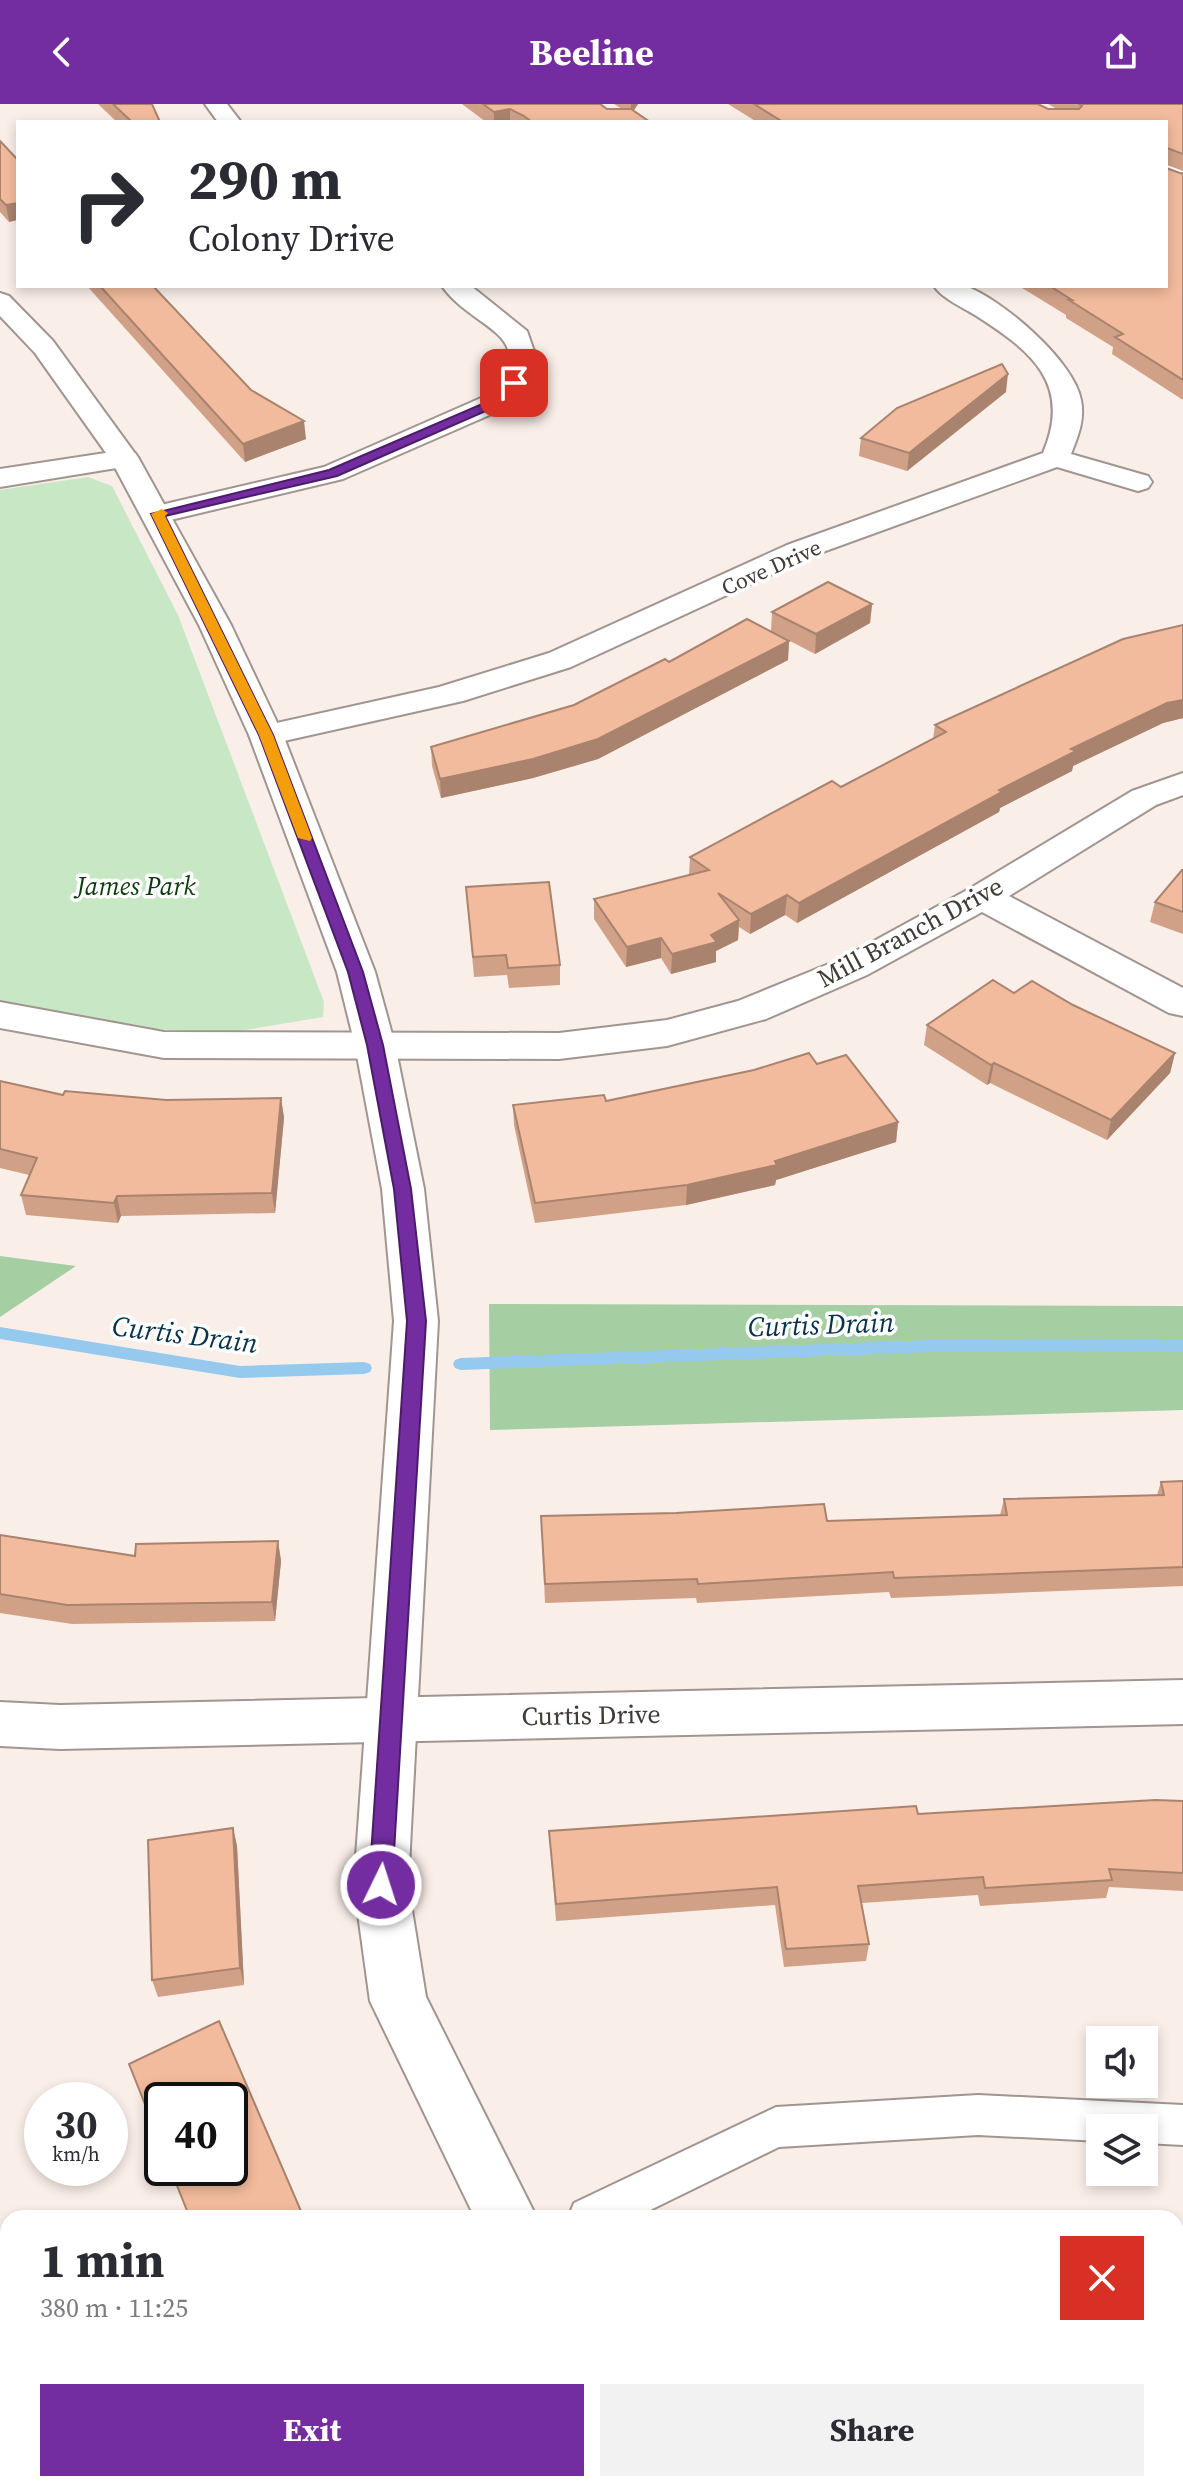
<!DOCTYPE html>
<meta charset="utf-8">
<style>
body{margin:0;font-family:"Source Serif 4",serif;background:#f2f2f3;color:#2b2b33;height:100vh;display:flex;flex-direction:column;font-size:30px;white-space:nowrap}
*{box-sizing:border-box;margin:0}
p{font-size:26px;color:#7c7c81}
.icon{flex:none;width:44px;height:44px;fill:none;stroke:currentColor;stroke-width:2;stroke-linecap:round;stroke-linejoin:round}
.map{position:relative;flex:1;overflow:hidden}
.sheet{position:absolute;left:0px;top:2106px;width:1184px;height:282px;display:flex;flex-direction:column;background:#fff;border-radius:24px 24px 0 0;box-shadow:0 4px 12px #0003}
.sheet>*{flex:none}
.banner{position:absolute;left:16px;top:16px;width:1152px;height:168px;border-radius:0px;box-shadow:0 4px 12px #0003;background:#fff;color:#2b2b33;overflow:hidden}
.controls{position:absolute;left:1086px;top:1922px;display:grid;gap:16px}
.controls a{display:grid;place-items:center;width:72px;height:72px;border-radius:0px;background:#fff;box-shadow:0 4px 12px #0003;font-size:40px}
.speed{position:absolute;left:24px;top:1978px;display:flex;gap:16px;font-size:40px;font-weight:700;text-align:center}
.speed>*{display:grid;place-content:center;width:104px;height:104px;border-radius:50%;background:#fff;box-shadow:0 4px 12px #0003;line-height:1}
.speed small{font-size:20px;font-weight:400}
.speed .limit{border:4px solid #111;border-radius:12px;background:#fff;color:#111}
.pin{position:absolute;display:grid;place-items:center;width:68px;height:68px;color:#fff;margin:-34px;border-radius:16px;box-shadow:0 4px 12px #0006}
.me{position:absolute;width:88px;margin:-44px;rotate:4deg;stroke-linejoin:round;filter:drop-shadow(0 0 6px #0008)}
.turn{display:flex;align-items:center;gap:28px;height:168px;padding:0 40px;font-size:36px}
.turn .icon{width:104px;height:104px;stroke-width:2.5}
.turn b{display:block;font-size:56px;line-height:68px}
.round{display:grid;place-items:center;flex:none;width:84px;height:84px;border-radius:0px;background:#f2f2f3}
.summary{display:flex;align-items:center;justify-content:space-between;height:136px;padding:0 40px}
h1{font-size:48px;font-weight:700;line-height:60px}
.button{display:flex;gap:16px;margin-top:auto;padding:16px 40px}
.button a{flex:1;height:92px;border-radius:0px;background:#732da1;color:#fff;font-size:32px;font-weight:700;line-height:92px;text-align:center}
.button a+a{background:#f2f2f3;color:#2b2b33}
header{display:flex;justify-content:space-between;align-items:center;height:104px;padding:0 40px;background:#732da1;color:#fff;font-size:36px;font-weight:700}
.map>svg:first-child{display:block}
.green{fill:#c7e7c5}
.forest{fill:#a5cfa3}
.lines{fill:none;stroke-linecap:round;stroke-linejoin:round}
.stream{fill:#95c9ee;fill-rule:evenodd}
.service-casing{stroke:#a09590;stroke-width:4}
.minor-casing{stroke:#a09590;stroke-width:4}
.tertiary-casing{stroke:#a09590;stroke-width:4}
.service{fill:#fff;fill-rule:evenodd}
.minor{fill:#fff;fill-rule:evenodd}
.tertiary{fill:#fff;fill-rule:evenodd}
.wall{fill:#d0a187}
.shaded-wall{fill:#a9836e}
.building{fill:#f2bb9d;stroke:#a9836e;stroke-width:2}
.route{fill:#732da1;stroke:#4b1d69;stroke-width:2}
.slow{fill:#f59e0b}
.labels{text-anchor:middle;stroke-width:7;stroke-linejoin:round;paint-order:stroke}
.far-street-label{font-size:22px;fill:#403b39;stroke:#fefefe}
.park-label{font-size:26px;font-style:italic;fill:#0d390f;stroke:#fefefe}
.street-label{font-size:26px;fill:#403b39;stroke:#fefefe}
.water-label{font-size:28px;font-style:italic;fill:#06324b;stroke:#fefefe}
</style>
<header><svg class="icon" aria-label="back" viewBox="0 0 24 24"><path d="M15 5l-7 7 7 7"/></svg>Beeline<svg class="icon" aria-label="share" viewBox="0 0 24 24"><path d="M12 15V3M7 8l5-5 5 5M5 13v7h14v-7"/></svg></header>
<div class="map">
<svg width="1183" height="2387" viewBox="0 0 1183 2387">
<rect width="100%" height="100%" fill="#faeee8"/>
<path class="green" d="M88,373l24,9 66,129 146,387 -1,15 -102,17 -91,-7 -130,-24v-513z"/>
<g class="forest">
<path d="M0,1152l76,10 -76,51z"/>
<path d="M489,1200l694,2v104l-693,20z"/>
</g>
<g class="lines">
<g class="stream">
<path d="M0,1223l240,39 124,-4 6,2 2,4 -2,4 -6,2 -124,4 -240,-39z"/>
<path d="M1183,1235v12l-250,1 -472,18 -6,-2 -2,-4 2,-4 6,-2 472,-18z"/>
</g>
<defs>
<g id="service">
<path d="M978,1991l205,10v40l-39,-2v-15h-44v13l-122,-6 -199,12 -145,71h-66l6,-15 202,-96z"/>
<path d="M0,2216l8,4v64l-8,-4z"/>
<path d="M26,2380h44l3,7h-46z"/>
</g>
<g id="minor">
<path d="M205,0h22l14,18h-23z"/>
<path d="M1183,54v14l-17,4v-14z"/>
<path d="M442,182h29l56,45 10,29 -13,29 -23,21 -158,69 -185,44 -10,-3 -5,-6 5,-6 176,-41 157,-69c69,-62 -8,-67 -39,-112z"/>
<path d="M934,182c9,0 23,-2 31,0 37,13 109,75 116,114 4,20 -3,36 -10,54l77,22 4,6 -4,6 -10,3 -81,-24 -248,90 -238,110 -108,34 -197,44 -12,-3 -5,-7 5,-7 185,-41 110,-34 238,-108 256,-92c30,-70 -13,-103 -68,-138 -13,-8 -32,-16 -41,-29z"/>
<path d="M125,346l10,3 4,6 -4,6 -135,22v-18z"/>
<path d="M1183,669v22l-27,10 -147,91 174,92v28l-14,-3 -187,-101 -115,63 -101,44 -99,27 -108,13 -395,-1 -164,-30v-26l164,30 395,1 108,-13 71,-19 103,-42 128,-70 163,-98z"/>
<path d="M1183,1576v44l-1123,25 -60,-3v-44l60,3z"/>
</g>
<g id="tertiary">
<path d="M0,189l9,3 44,45 86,118 92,166 52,110 92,237 20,73 29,144 14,132 -30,564 18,112 111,221h-62l-105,-217 -16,-116 40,-564 -12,-132 -27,-144 -18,-73 -88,-237 -50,-110 -88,-165 -76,-107 -35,-37z"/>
<path d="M608,2380h67l3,7h-67z"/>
</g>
</defs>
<use href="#service" class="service-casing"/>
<use href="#minor" class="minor-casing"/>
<use href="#tertiary" class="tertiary-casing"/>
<use href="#service" class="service"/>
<use href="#minor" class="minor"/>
<use href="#tertiary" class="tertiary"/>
</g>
<g class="wall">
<path d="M98,0h54l8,18h-43z"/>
<path d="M462,0h138l7,5h15l-8,-5h24l-5,7 17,11h-164z"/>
<path d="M728,0h310l10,5h9l-9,-5h135v67l-16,-6 -1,3 17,6v226l-71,-46 1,-7 -47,-29v-3l-47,-29h147v-164h-409z"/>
<path d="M0,37l9,81 -9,-10z"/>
<path d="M87,182h66l98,104 55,49 -61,23z"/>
<path d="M1006,288l-99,79 -48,-15 2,-18z"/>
<path d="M872,500l-2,19 -55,31 -44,-23 1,-19z"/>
<path d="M1183,521v93l-20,5 -90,43 -1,5 -72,37 -1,4 -202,111 -12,-8 -35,19 -11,-7 -1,13 -22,11v11l-45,12 -10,-16 -35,9 -32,-48v-20l95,-24 1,-18 151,-70 92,-48 2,-14z"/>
<path d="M789,537l-1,19 -190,99 -65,19 -92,20 -9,-32 -1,-19 143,-42 95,-43z"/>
<path d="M1183,766v64l-33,-12 5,-20z"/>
<path d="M466,783l94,78v20l-51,3 -2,-13 -33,2z"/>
<path d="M1014,889l59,12 102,48 -5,20 -63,67 -117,-57 -3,2 -63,-40 3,-20z"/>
<path d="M817,960l81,58 -2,20 -120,38 -1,5 -89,20 -151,18 -21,-98 -1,-20 93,-4z"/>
<path d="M0,977l63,14 103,5 115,-2 3,20 -9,95 -154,3 -3,7 -92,-8 -5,-20 8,-20 -29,-7z"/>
<path d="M1183,1377v105l-292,12 -2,-6 -192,11 -1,-5 -151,5 -3,-68 285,-14 173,-6 4,-16 153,-4 4,-13z"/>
<path d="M0,1431l135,21 143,-15 3,20 -6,60 -203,3 -72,-11z"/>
<path d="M1183,1697v90l-74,-4 -3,11 -126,8 -2,-11 -116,8 7,41 -3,17 -82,6 -9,-62 -219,16 -7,-90 369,-17z"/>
<path d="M233,1724l4,18 7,139 -86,12 -6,-17z"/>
<path d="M885,2380h135l4,7h-135z"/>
</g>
<g class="shaded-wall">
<path d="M631,0h7l-7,11z"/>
<path d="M510,5v13h-16v-10z"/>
<path d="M18,99v17l-9,2 -3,-17z"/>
<path d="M1008,270l-2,18 -99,79 2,-18z"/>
<path d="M304,317l2,18 -61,23 -2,-18z"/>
<path d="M872,500l-2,19 -55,31 1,-20z"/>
<path d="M789,537l-1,19 -190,99 -65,19 -92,20 -1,-19z"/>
<path d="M1183,596v18l-20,5 -90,43 -1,5 -72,37 -1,4 -202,111 2,-20 272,-154 96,-46z"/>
<path d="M787,791l-2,20 -35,19 1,-20z"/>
<path d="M739,816l-1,20 -22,11v11l-45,12 1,-20z"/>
<path d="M661,834v20l-35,9 1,-20z"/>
<path d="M1175,949l-5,20 -63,67 4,-20z"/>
<path d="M994,959l-4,20 -3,2 4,-20z"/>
<path d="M281,994l3,20 -9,95 -3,-20z"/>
<path d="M898,1018l-2,20 -120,38 -1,5 -89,20 1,-20 88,-24z"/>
<path d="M117,1092l4,20 -3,7 -4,-20z"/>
<path d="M278,1437l3,20 -6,60 -3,-19z"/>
<path d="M233,1724l4,18 7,139 -4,-17z"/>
</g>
<g class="building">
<path d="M113,0h39l8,18h-28z"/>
<path d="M483,0h117l7,5h24l19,13h-118l-8,-6 -14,-7 -16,3z"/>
<path d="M754,0h284l10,5h31l3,-3 -3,-2h104v50l-16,-6 -1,20 17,6v206l-68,-43 8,-3 -54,-34h3l-22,-14h116v-164h-383z"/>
<path d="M0,37l18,19v43l-12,2 -6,-6z"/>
<path d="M100,182h53l98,104 53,31 -61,23z"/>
<path d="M1002,260l6,10 -99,79 -48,-15 36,-30z"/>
<path d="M828,478l44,22 -56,30 -44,-22z"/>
<path d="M747,515l42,22 -191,98 -65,20 -93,20 -9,-32 143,-42 91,-46 4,3z"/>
<path d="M1183,521v75l-16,3 -96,46 5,2 -77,39 3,2 -203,111 -12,-8 -36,19 -33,-21 21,27 -28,15 6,7 -45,12 -11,-16 -34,9 -33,-48 115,-29 -19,-13 142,-76 9,6 105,-55 -11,-7 188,-86z"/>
<path d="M1182,766h1v42l-28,-10z"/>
<path d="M549,778l11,83 -52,3 -2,-13 -33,2 -7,-70z"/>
<path d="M993,876l21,13 18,-12 41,24 102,48 -64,67 -117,-57 -3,2 -64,-40z"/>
<path d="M809,949l8,11 29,-9 52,67 -123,39 2,4 -90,20 -152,18 -22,-98 91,-10 2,6 148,-31z"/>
<path d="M0,977l63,14 2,-4 101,9 115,-2 -9,95 -155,3 -3,7 -93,-8 16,-37 -37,-9z"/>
<path d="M1183,1377v86l-289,11 -1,-6 -195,12 -1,-5 -152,5 -4,-68 135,-3 148,-9 3,17 180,-6 -3,-16 160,-4 -3,-13z"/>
<path d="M0,1431l135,21 1,-12 142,-3 -6,61 -205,3 -67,-11z"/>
<path d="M1155,1696l28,1v72l-74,-4 3,11 -127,8 -2,-11 -125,9 11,58 -83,5 -9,-62 -221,17 -7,-73 367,-25 2,8z"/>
<path d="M233,1724l7,140 -88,12 -4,-140z"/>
<path d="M219,1917l85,197h-114l-20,-50h60v-68h-68v47l-33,-83z"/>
<path d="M254,2380h166l3,7h-167z"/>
<path d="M897,2380h123l4,7h-123z"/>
</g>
<path class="route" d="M514,275l5,4 -24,24 -158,69 -172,40 108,219 90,237 20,73 28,144 15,132 -34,564 -3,8 -8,3 -8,-3 -4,-8 38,-564 -13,-132 -27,-144 -19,-73 -89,-237 -108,-221 178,-44 158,-68z"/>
<path class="slow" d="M162,405l6,4 -3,3 108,219 39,103 -2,3 -12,-3 -39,-103 -108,-221z"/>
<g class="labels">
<g class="far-street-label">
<text transform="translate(771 463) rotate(-24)" y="8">Cove Drive</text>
</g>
<g class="park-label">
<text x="136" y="791">James Park</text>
</g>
<g class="street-label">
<text transform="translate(910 828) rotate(-28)" y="9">Mill Branch Drive</text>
<text transform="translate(591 1611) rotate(-1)" y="9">Curtis Drive</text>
</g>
<g class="water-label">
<text transform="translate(821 1220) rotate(-2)" y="10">Curtis Drain</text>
<text transform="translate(185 1230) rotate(7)" y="10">Curtis Drain</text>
</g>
</g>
</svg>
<div class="controls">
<a><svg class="icon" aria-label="sound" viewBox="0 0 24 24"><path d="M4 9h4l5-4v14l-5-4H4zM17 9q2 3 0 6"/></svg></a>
<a><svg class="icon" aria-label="layers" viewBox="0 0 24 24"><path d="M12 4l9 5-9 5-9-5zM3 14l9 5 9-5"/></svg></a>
</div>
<div class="speed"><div>30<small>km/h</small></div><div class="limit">40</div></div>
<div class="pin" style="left:514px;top:279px;background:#d93025"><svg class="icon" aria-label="arrive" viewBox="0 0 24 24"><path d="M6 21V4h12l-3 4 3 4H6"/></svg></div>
<svg class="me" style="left:381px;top:1781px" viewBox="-20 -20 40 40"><circle r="17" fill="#732da1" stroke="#fff" stroke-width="3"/><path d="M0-11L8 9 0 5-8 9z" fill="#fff"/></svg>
<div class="banner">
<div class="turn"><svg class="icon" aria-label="right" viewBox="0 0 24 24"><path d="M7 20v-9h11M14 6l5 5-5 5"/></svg><div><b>290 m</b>Colony Drive</div></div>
</div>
<section class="sheet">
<div class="summary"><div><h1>1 min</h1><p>380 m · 11:25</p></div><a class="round" style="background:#d93025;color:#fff"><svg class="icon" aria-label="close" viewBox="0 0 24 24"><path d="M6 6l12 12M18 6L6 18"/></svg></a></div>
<div class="button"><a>Exit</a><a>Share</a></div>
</section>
</div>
